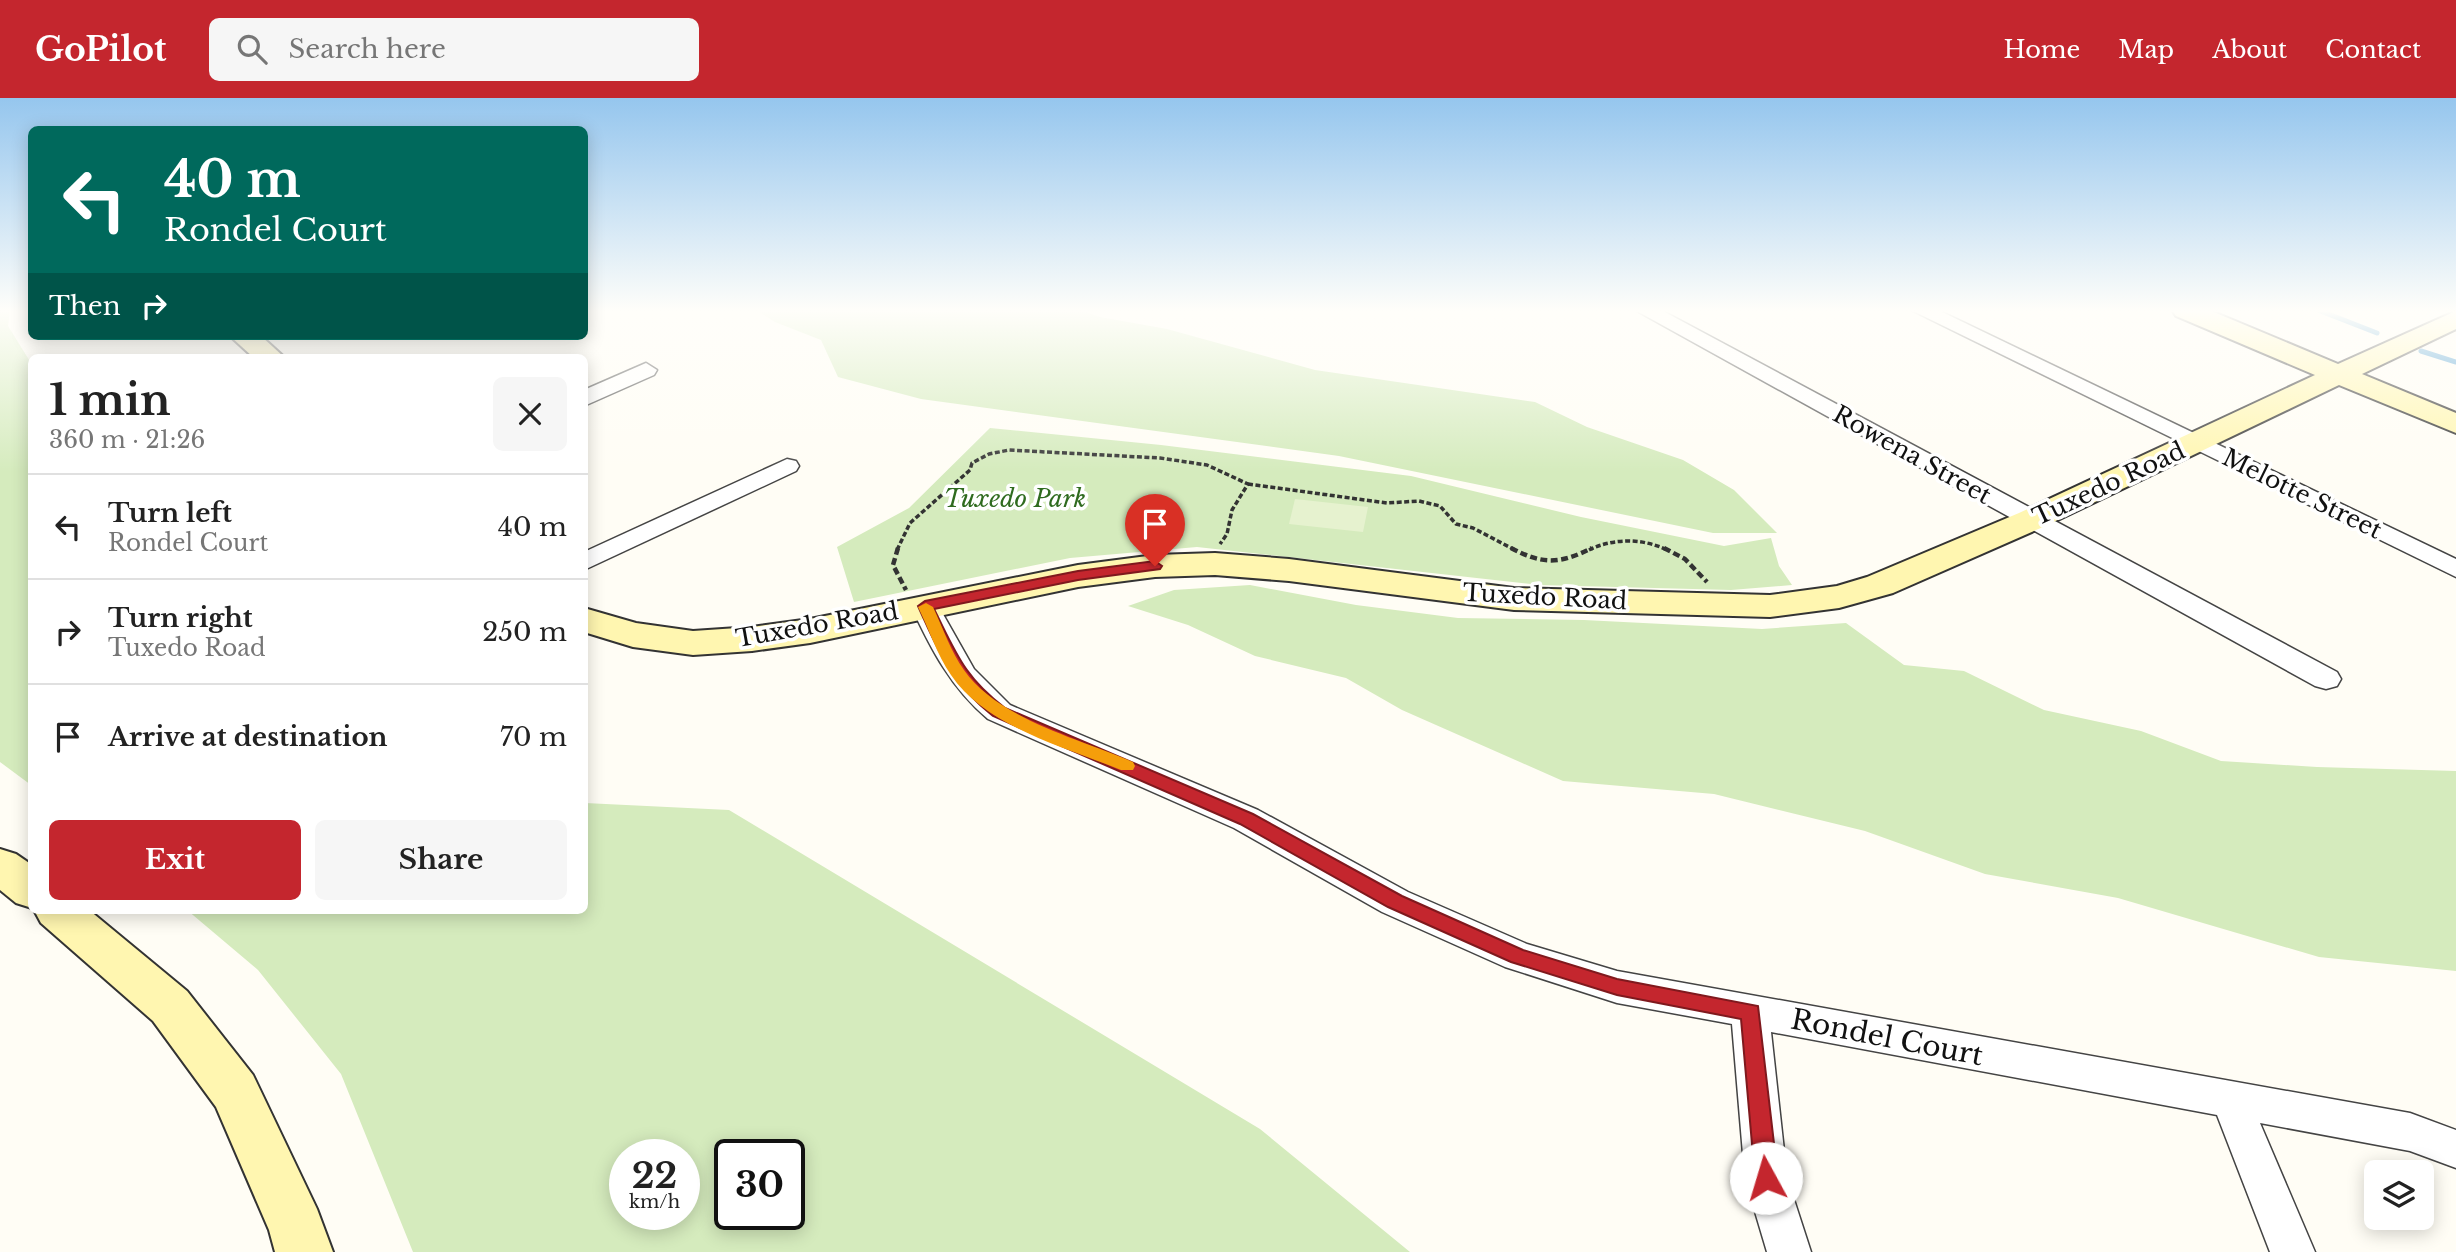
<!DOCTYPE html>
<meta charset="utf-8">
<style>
body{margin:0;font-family:"Libre Baskerville",serif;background:#f6f6f6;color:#222;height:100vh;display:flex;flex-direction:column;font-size:26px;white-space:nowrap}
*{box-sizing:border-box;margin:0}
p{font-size:23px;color:#767676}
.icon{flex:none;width:38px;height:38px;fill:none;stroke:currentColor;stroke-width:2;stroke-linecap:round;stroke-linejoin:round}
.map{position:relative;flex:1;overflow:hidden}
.side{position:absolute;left:28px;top:256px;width:560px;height:560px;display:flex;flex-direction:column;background:#fff;border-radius:10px;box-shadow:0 4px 18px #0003}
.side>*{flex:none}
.banner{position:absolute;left:28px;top:28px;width:560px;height:214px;border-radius:10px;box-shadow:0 4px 18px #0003;background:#00695c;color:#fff;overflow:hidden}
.buttons{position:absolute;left:2364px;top:1062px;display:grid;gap:14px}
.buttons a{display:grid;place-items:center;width:70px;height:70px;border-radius:10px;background:#fff;box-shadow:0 4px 18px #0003;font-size:35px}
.speed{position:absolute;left:609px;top:1041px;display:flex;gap:14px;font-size:35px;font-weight:700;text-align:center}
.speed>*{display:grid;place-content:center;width:91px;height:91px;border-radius:50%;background:#fff;box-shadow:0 4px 18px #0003;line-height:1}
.speed small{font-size:18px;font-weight:400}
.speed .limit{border:4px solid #111;border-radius:10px;background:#fff;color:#111}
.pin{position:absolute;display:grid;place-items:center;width:60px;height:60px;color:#fff;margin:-72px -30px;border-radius:50% 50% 50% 0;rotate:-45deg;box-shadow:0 0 7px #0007}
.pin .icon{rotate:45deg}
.me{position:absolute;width:77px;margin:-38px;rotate:354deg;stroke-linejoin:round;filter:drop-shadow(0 0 5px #0008)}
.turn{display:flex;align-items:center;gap:24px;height:147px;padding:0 21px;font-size:32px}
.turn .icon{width:91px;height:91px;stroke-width:2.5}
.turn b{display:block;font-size:49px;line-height:60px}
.then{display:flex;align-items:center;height:66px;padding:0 21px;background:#0003;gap:14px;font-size:26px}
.round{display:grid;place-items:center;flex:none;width:74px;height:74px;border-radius:10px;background:#f6f6f6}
.summary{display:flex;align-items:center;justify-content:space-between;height:119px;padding:0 21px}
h1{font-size:42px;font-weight:800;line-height:52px}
.action{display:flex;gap:14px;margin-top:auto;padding:14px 21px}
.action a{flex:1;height:80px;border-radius:10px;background:#c4262e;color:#fff;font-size:28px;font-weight:800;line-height:80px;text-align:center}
.action a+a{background:#f6f6f6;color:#222}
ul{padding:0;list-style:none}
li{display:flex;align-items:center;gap:21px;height:105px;padding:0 21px;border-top:2px solid #e0e0e0}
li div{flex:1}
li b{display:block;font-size:26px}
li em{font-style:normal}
header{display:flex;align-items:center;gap:42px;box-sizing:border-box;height:98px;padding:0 35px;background:#c4262e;color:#fff}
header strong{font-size:33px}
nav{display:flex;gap:38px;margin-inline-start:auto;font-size:24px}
.search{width:490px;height:63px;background:#f6f6f6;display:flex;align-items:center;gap:18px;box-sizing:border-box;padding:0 24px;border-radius:10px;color:#767676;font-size:26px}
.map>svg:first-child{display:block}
.green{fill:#d5ebbd;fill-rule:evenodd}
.pitch{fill:#e6f2cf}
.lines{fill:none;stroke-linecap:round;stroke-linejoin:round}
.stream{stroke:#3f96cf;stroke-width:5}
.street-casing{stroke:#444;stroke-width:3}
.secondary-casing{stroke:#333;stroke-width:4}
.path-far1{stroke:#333;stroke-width:3.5;stroke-dasharray:5 2.5;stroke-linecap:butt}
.path{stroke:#333;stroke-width:4.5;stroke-dasharray:7 3.5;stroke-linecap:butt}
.street{fill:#fff;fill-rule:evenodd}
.secondary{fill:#fff6b0;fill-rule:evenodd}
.route{fill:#c4262e;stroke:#7f191e;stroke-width:2}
.slow{fill:#f59e0b}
.labels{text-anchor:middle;stroke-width:7;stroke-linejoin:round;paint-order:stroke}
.street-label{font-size:24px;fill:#111;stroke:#fff}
.park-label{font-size:24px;font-style:italic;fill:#2f6b1f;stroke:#fff}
.near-street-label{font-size:28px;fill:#111;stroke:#fff}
</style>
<header>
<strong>GoPilot</strong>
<div class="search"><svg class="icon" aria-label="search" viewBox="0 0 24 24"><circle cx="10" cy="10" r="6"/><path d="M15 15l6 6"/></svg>Search here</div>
<nav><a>Home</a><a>Map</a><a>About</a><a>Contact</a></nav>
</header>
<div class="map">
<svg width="2456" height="1154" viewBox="0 0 2456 1154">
<rect width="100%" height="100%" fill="#fffdf5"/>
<g class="green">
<path d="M0,212h10l-2,16 23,37v422l-31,-23z"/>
<path d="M756,212h325l19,7 67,12 148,41 220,32 52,25 96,33 51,30 43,43h-64l-374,-77 -418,-57 -83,-22 -17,-37 -46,-18z"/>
<path d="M990,330l171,17 250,31 170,41 143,29 47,-8 8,28 13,19 -61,5 -191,-5 -343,-38 -127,11 -216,44 -17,-55 72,-39z"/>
<path d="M1250,487l106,20 102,13 126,2 178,9 84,-6 58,42 60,6 80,39 97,21 80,30 96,6 139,4v200l-137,-14 -201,-59 -133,-24 -120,-43 -151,-37 -151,-13 -161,-71 -56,-32 -91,-22 -67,-31 -60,-19 46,-16z"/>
<path d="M585,705l144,7 531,319 150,123h-997l-72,-178 -83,-104 -71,-60h397zM625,1057h59v59h-59zM789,1057v59h-59v-59z"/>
</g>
<path class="pitch" d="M1295,401l73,8 -5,25 -74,-8z"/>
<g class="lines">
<g class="stream">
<path d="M2318,212l59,23"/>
<path d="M2421,253l35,11"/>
</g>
<defs>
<g id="street">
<path d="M1635,212h26l676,362 4,7 -4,7 -11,3 -11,-3z"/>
<path d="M1911,212h27l518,249v18z"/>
<path d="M646,265l11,7 -3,5 -70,31v-16z"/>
<path d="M787,361l9,2 3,5 -3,5 -212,99v-18z"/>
<path d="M925,499l10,3 39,69 36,36 248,105 150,82 119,52 90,27 793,142 46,17v38l-46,-17 -150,-28 55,129h-45l-53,-137 -446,-83 16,146 24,74h-44l-22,-74 -13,-154 -115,-21 -112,-36 -123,-55 -148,-84 -246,-109c-37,-31 -57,-70 -77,-113l4,-6z"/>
</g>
<g id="secondary">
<path d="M2172,212h37l129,54 118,-53v18l-94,45 94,39v20l-117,-48 -296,142 -150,66 -54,15 -69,9 -256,-7 -225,-29 -74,-6 -60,2 -77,10 -268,56 -58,8 -59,4 -60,-8 -49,-15v-24l52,15 57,8 59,-4 58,-8 268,-54 77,-10 60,-2 74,6 225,29 256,7 67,-9 30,-9 152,-64 296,-138 -139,-59z"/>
<path d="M230,238h31l23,21h-31z"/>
<path d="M0,751l16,5 16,11v43l-16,-5 -16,-13z"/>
<path d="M34,812h55l98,81 66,84 64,134 16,43h-58l-6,-22 -53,-123 -63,-86 -112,-98z"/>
</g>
</defs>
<use href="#street" class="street-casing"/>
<use href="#secondary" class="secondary-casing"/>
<g class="path-far1">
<path d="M1248,386l139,19 32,-2 21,5 16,18 17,4 42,22"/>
<path d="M897,452l13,-27 60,-53 2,-7 17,-9 20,-4 151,8 47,7 41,19 -16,26 -5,24 -7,10"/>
<path d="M1589,452c24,-12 54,-12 78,0"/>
</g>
<g class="path">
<path d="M898,450l-5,17 13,25"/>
<path d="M1511,450c32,17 49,16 81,0"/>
<path d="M1664,450l21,11 22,23"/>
</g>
<use href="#street" class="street"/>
<use href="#secondary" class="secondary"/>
</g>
<linearGradient id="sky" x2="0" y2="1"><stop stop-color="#95c6ee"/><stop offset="0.57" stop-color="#fffefa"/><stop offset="1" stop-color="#fffefa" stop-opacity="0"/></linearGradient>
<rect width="2456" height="374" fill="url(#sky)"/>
<path class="route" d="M1155,463l7,5 -2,3 -82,11 -144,29c22,44 30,68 71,99l248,106 149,82 121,54 94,29 141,27 20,172 -4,8 -8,3 -8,-3 -3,-8 -14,-159 -124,-24 -106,-33 -123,-55 -148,-83 -247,-108c-43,-34 -53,-62 -75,-110l7,-5 153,-30z"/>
<path class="slow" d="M926,505l7,4c10,21 18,45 31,63 34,49 116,69 169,92l2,4 -2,4h-12c-56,-23 -135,-43 -170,-95 -14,-20 -22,-46 -33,-68z"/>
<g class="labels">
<g class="street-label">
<text transform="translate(1912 357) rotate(29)" y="8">Rowena Street</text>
<text transform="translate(2109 386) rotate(-25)" y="8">Tuxedo Road</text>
<text transform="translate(2302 396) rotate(26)" y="8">Melotte Street</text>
<text transform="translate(1545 499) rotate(3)" y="8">Tuxedo Road</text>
<text transform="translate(817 527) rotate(-10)" y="8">Tuxedo Road</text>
</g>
<g class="park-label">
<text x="1015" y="409">Tuxedo Park</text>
</g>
<g class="near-street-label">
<text transform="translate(1887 939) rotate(11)" y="10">Rondel Court</text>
</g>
</g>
</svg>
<div class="buttons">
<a><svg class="icon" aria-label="layers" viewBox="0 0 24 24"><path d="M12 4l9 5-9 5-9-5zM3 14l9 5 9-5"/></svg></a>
</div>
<div class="speed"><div>22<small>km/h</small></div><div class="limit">30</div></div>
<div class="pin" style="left:1155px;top:468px;background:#d93025"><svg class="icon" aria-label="arrive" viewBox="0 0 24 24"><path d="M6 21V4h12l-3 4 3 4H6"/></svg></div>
<svg class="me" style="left:1766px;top:1080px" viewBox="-20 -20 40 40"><circle r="19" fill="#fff"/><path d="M0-13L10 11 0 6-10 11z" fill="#c4262e"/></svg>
<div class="banner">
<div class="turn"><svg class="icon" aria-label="left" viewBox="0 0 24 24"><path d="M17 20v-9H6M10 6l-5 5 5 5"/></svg><div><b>40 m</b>Rondel Court</div></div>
<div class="then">Then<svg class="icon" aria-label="right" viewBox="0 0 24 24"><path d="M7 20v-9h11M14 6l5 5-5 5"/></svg></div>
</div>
<section class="side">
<div class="summary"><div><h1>1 min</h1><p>360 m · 21:26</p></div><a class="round"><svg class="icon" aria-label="close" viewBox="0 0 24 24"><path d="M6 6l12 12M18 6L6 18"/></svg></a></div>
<ul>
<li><svg class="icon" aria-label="left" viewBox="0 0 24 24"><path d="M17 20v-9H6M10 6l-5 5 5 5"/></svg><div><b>Turn left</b><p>Rondel Court</p></div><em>40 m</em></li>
<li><svg class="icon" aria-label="right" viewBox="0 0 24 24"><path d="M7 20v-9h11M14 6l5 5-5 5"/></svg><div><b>Turn right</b><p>Tuxedo Road</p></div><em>250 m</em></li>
<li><svg class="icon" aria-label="arrive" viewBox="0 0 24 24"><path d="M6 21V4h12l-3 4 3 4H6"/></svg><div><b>Arrive at destination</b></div><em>70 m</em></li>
</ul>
<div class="action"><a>Exit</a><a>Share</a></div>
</section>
</div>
